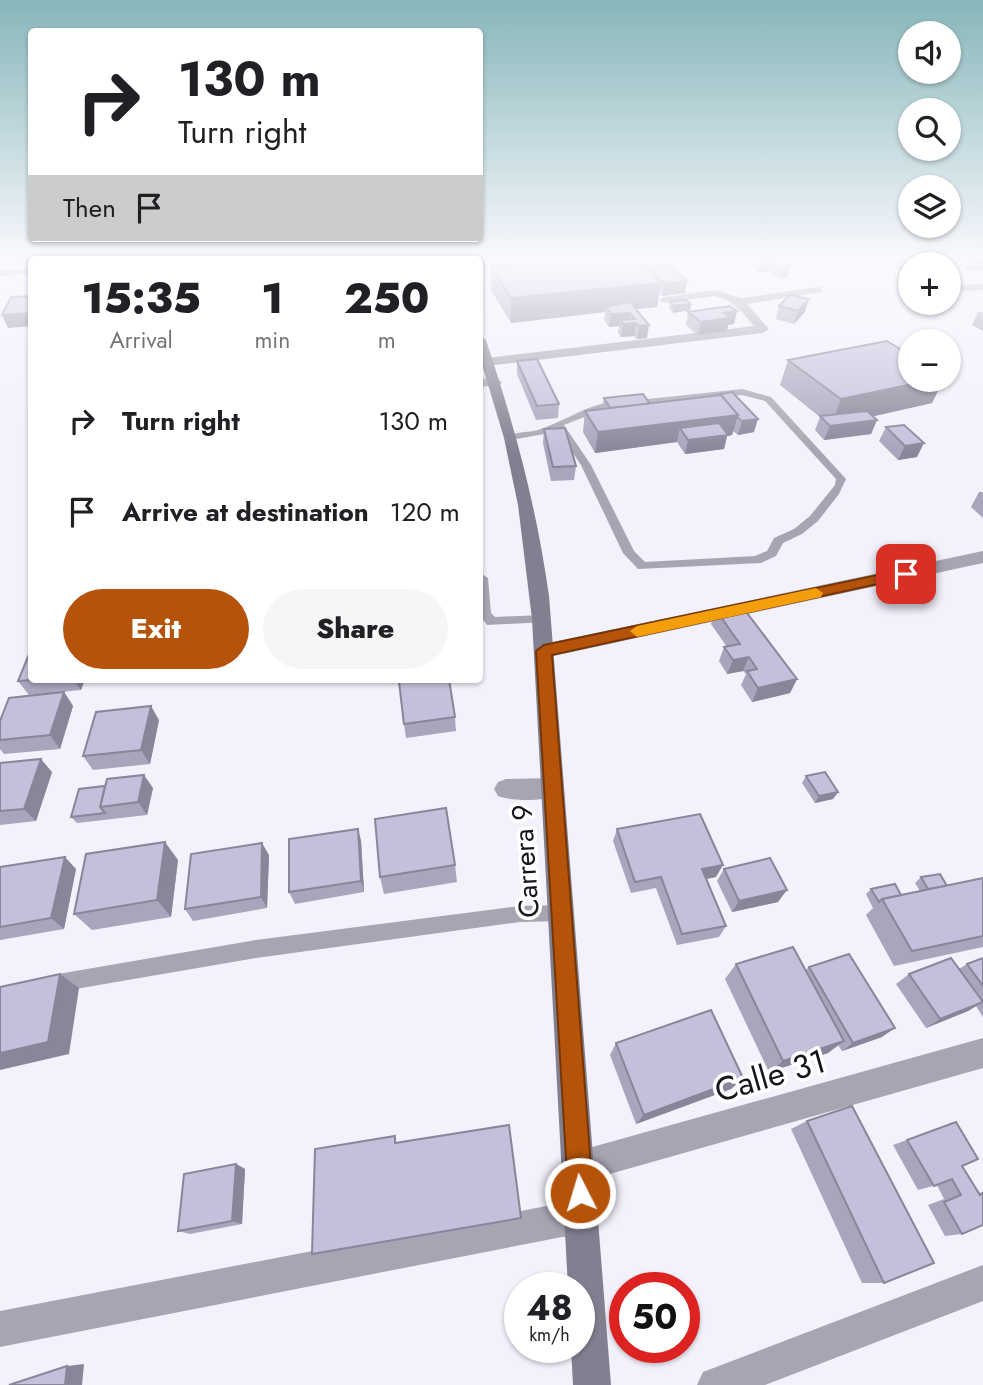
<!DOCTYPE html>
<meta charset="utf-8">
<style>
body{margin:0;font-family:Jost,sans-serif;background:#f6f6f6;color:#202124;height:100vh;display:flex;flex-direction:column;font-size:26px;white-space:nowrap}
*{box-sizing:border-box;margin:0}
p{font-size:23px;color:#757577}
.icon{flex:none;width:38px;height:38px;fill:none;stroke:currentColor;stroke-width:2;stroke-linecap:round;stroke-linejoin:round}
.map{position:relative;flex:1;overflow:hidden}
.drawer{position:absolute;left:28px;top:256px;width:455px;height:427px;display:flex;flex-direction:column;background:#fff;border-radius:7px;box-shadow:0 2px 5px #0004}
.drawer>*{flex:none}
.guide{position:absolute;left:28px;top:28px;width:455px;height:214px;border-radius:7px;box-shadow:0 2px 5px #0004;background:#fff;color:#202124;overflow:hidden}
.controls{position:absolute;left:898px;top:21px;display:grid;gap:14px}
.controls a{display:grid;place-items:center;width:63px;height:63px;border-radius:50%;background:#fff;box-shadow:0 2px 5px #0004;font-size:35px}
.speed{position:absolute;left:504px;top:1272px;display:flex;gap:14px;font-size:35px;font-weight:700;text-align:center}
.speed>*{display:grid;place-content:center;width:91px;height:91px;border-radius:50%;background:#fff;box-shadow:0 2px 5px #0004;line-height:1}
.speed small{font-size:18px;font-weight:400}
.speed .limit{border:10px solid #d22;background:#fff;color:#111}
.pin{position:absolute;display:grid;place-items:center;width:60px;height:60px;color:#fff;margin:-30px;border-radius:14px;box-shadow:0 4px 10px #0006}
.me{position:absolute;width:77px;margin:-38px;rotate:355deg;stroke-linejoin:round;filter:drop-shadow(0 0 5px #0008)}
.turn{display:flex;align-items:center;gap:24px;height:147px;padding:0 35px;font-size:32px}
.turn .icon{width:91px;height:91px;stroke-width:2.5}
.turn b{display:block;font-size:49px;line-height:60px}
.then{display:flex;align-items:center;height:66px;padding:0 35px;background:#0003;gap:14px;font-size:26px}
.eta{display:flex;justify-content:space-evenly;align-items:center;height:119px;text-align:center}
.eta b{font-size:42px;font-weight:800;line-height:49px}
.action{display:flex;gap:14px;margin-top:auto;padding:14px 35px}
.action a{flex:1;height:80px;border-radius:42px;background:#b45309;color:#fff;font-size:28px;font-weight:800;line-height:80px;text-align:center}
.action a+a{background:#f6f6f6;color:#202124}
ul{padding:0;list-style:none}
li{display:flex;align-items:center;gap:21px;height:91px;padding:0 35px}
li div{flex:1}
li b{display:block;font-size:26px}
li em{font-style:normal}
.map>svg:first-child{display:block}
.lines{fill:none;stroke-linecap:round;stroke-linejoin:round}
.service{fill:#a6a5b1;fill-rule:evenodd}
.minor{fill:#a6a5b1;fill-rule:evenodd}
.secondary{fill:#818091;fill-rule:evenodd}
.wall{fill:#a8a5bc}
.shaded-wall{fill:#888699}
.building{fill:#c3c0db;stroke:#888699;stroke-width:2}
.route{fill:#b45309;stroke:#753606;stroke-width:2}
.slow{fill:#f59e0b}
.labels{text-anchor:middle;stroke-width:7;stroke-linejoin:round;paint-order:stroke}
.street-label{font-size:28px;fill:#16141e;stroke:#fff}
.near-street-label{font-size:33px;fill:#16141e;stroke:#fff}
</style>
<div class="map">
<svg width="983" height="1385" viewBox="0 0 983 1385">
<rect width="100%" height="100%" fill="#f2f1fc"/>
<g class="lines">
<g class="service">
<path d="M742,389l29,8 75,82 -7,15 -21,27 -16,13 -19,9 -7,13 -15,7 -123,6 -15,-16 -42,-88 -25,-37 -12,6 -33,6 -5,-3c9,-6 22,-4 32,-7 22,-7 41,-20 63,-26zM742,395l23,6 71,78 -1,6 -25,31 -16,13 -20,9 -7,13 -12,5 -110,6 -11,-11 -43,-86 -27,-40 38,-15z"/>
<path d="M482,574l6,4 3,35 4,4 47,-2 6,4 -1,3 -60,3 -7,-10v-40z"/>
<path d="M560,905l6,2 3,6 -3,6 -6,2 -40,1 -264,36 -204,35 -7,-2 -2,-7 2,-7 7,-2 204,-35 264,-34z"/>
</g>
<g class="minor">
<path d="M32,268v6l-32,2v-6z"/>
<path d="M983,284v6l-20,1 -6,-3 6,-3z"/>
<path d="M818,287l4,1v4l-75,12 22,25 -6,4 -276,33 -6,-4 6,-4 267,-32c-11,-13 -21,-26 -39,-30l-50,7 -6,-3 6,-3 50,-7 26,8z"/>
<path d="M495,378l7,4 -2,3 -20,2v-8z"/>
<path d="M983,551v12l-439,95 -7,-2 -3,-5 3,-5 7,-2z"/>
<path d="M552,778l8,3 4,7 -4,7c-17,6 -45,7 -62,1l-4,-7 4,-7 8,-3z"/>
<path d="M983,1038v30l-405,115 -12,-4 -4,-12 4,-12 12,-4z"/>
<path d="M583,1202l12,5 5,12 -5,12 -12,5 -21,1 -562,110v-36l562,-108z"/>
<path d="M983,1265v36l-218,84h-68l6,-13z"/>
</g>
<path class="secondary" d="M480,336l6,4c29,88 50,164 63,256l62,789h-38l-2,-37h8v-60h-11l-36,-669 -14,-114 -14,-67 -24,-80z"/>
</g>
<g class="wall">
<path d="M7,260h25v2l-12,4 -12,-3z"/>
<path d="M518,260h121l8,9 1,-2 37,26 -23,3 -3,-4 -2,15 -21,2 11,29 -10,1 -3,-3 -13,1 -3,-4 1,-7 -10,1 -5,-7 1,-8 -94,11 -20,-33v-24l27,-2z"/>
<path d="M652,260h17l-3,3z"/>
<path d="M752,260h36l-1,17 -9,1 -9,-7 -10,1 -8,-6z"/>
<path d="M886,260h97v10l-15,1 -12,-7h-46v13l-19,-12 1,-4 -4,1z"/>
<path d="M670,301l20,9 -17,3 -4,-5z"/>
<path d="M779,306l26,6 -11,12 -18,-5z"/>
<path d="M737,311l-3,13 -6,1 -1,6 -29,4 -12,-10 2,-13z"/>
<path d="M978,312h5v19l-11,-6z"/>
<path d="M788,360l122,20h33l-11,23 -59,13 4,4 -6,14 -47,6 -9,-10 5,-13 -40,-32z"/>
<path d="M517,361l42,43 -1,14 -22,2 -19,-46z"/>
<path d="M716,395l38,37 -16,3 -5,-4 -1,4 -5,1 -3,13 -39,5 -8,-12 -82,11 -12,-21 2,-21 17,-2 2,-11 46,6 65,-8z"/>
<path d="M886,427l31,30 -19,3 -19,-19z"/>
<path d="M544,429l32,37 -2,14 -23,1 -8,-38z"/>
<path d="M979,492h4v26l-12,-11z"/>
<path d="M716,610l81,69 -7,14 -38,9 -11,-17 5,-11 -3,-3 -16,3 -8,-13 5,-14h3l-16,-23z"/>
<path d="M32,679h53l-4,11 -52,5 -11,-14z"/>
<path d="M64,692l9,14 -13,43 -56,5 -4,-5v-28z"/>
<path d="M455,717l1,14 -50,7 -2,-14z"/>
<path d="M159,720l-9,44 -57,6 -10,-14z"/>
<path d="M0,763l52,9 -16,49 -36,4z"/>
<path d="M806,776l32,16 -5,7 -18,4 -13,-20z"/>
<path d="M153,788l-6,27 -70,8 -6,-6z"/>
<path d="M358,829l3,12 3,51 -69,12 -6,-12z"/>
<path d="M617,829l99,48 -10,2 20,47 -7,11 -42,8 -21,-57 -25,5 -18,-52z"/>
<path d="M269,855l-2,53 -74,13 -8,-12z"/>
<path d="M178,860l-7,57 -79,13 -18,-16z"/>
<path d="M455,865l2,17 -73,12 -4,-17z"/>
<path d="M0,867l76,2 -12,60 -64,11z"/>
<path d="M724,869l54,33 -46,10 -15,-31z"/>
<path d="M921,877l26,9 36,-8v69l-89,19 -28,-51 7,-7 -7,-14 5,-5 30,6 19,-4 -5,-8z"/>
<path d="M983,958v59l-7,-11 -8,5 -42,17 -30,-44 13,-10 50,-5 8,-5z"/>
<path d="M736,964l70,6 3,-3 73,70 -40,14 -4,-6 -10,8 -59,19 -44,-93z"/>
<path d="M616,1043l127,35 -12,11 -95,35 -26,-69z"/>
<path d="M807,1121l77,162h-22l-71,-154z"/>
<path d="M956,1122l6,44 17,27 4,-1v33l-21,9 -17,2 -17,-31 16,-6 -7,-14 -19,5 -25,-45z"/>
<path d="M398,1142l123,76 -1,3 -201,34 -7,-1z"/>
<path d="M236,1164l9,5 -3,55 -52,10 -12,-3z"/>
</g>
<g class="shaded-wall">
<path d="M17,260h15v2l-12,4z"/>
<path d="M762,260h10l-3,11 -10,1z"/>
<path d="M780,260h8l-2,6 5,-1 -4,12 -9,1 4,-12z"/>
<path d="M932,260h26l-2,4 -8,1v-1h-17z"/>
<path d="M973,260h10v10l-15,1z"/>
<path d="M687,281l-2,12 -23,3 2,-13z"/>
<path d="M661,283l-4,24 -48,5 -3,-5 -1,5 -94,11v-25z"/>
<path d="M809,299l-4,13 -11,12 4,-13z"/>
<path d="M691,304l-1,6 -17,3 1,-7z"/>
<path d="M737,311l-3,13 -6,1 -1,6 -29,4 3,-13 23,-9z"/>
<path d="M32,313v13l-24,2 -6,-13z"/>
<path d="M630,313l-1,11 7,-1 -2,13 -13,1 2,-13 -3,-4 -1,6 -10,1 2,-13z"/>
<path d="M649,325l-2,13 -10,1 2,-13z"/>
<path d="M932,380h11l-11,23 -101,23 10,-27z"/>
<path d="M738,415l-6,20 -5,1 -3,13 -39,5 3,-14 -8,-12 -3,14 -82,11 3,-21z"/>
<path d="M758,419l-4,13 -16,3 4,-14z"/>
<path d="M877,420l-6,14 -47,6 6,-14z"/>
<path d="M924,443l-7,14 -19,3 7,-14z"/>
<path d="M749,657l-6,14 -16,3 6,-14z"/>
<path d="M73,679h12l-4,11z"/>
<path d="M797,679l-7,14 -38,9 6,-14z"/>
<path d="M64,692l9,14 -13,43 -10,-14z"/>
<path d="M151,706l8,14 -9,44 -9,-14z"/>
<path d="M41,759l11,13 -16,49 -12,-12z"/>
<path d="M144,775l9,13 -6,27 -9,-13z"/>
<path d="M838,792l-5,7 -18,4 4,-7z"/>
<path d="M358,829l3,12 3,51 -3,-11z"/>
<path d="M165,842l13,18 -7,57 -14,-17z"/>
<path d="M262,843l7,12 -2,53 -6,-11z"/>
<path d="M65,857l11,12 -12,60 -13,-11z"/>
<path d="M723,865l-7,12 -20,4 6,-12z"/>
<path d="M787,890l-9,12 -46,10 7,-11z"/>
<path d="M60,974l19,14 -10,66 -69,16v-17z"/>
<path d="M983,1002l-15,9 -42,17 14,-9z"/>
<path d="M895,1028l-13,9 -40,14 11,-8z"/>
<path d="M844,1041l-16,12 -59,19 14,-11z"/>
<path d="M743,1078l-12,11 -95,35 8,-9z"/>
<path d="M236,1164l9,5 -3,55 -10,-3z"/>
<path d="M84,1364l-2,21h-17l2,-19z"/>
</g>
<g class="building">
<path d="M531,260h22l-19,2z"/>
<path d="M553,260h86l22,23 -150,15 -20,-32z"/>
<path d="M774,260h10l7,5 -9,1z"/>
<path d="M908,260h21l6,4h-21z"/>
<path d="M670,264l17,17 -23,2 -16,-16z"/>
<path d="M790,295l19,4 -11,12 -19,-5z"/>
<path d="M32,296v17l-30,2 9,-18z"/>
<path d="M686,300l5,4 -17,2 -4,-5z"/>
<path d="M630,302l19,23 -10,1 -3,-3 -13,1 -3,-4 15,-1 -5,-6 -19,1 -5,-7z"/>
<path d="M730,306l7,5 -13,2 6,5 -29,4 -13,-10z"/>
<path d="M887,341l23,14v25h22l-91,19 -53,-39z"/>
<path d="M537,359l22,45 -22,2 -20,-45z"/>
<path d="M732,392l26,27 -16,2 -5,-4 1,-2 -17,-20 -4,1 -1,-1z"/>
<path d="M643,394l7,10 -40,4 -6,-10z"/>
<path d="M721,395l17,20 -140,17 -13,-21z"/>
<path d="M867,411l10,9 -47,6 -10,-10z"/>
<path d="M719,423l9,12 -40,5 -8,-12z"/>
<path d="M904,425l20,18 -19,3 -19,-19z"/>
<path d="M565,428l11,38 -23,1 -9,-38z"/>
<path d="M741,605l56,74 -39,9 -11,-17 10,-2 -8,-12 -16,3 -9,-13 16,-3 -24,-34z"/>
<path d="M32,647v32h11l-25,2z"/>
<path d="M420,679h29l6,38 -51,7 -5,-42z"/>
<path d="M64,692l-14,43 -50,5v-19l9,-23z"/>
<path d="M151,706l-10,44 -58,6 13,-44z"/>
<path d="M41,759l-17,50 -24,2v-48z"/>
<path d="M825,772l13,20 -19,4 -13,-20z"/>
<path d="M144,775l-6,27 -38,5 7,-28z"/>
<path d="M105,786l-5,21 5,6 -34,4 8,-28z"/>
<path d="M446,808l9,57 -75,12 -5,-58z"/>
<path d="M700,814l23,51 -21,4 24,57 -44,8 -21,-57 -26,5 -18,-53z"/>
<path d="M358,829l3,52 -72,11v-53z"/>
<path d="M165,842l-8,58 -83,14 12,-60z"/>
<path d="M262,843l-1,54 -76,12 6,-55z"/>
<path d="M65,857l-14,61 -51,9v-60z"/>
<path d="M770,858l17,32 -48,11 -15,-32z"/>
<path d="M940,874l7,12 -19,3 -7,-12z"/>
<path d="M983,878v58l-71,15 -30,-52z"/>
<path d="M895,884l6,11 -19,4 -3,3 -8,-13z"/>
<path d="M793,947l51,94 -61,20 -47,-97z"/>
<path d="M849,954l46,74 -42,15 -44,-76z"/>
<path d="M951,958l32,44 -43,17 -31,-45z"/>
<path d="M983,958v28l-16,-22z"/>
<path d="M60,974l-12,68 -48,11v-66z"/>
<path d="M711,1010l32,68 -99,37 -28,-72z"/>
<path d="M852,1106l82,157 -50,20 -77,-162z"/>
<path d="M956,1122l22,37 -16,7 18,29 3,-2v32l-21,9 -18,-32 17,-7 -9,-16 -18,7 -27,-46z"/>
<path d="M509,1125l12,93 -209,36 3,-105 80,-13v7z"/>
<path d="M236,1164l-4,57 -54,10 6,-57z"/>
<path d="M67,1366l-2,19h-56z"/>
</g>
<linearGradient id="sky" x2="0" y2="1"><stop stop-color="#86b6ba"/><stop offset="0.57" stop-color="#f9f9fe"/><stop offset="1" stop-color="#f9f9fe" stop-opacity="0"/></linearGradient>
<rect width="983" height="454" fill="url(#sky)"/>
<path class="route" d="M906,569l6,5 -2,3 -358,78 41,538 -4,9 -9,4 -9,-4 -3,-9 -32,-542 8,-6z"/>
<path class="slow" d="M816,588l7,5 -2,4 -184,40 -7,-6 7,-5z"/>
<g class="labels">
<g class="street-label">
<text transform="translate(525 861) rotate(-94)" y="10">Carrera 9</text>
</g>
<g class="near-street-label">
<text transform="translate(770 1075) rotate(-16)" y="12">Calle 31</text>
</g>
</g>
</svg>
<div class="controls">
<a><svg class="icon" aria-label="sound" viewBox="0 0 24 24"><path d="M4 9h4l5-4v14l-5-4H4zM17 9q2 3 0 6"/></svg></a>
<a><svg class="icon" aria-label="search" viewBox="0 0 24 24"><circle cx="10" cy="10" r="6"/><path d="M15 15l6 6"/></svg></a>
<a><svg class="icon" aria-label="layers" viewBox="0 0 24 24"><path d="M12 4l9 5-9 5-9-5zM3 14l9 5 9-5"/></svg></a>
<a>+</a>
<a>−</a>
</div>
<div class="speed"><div>48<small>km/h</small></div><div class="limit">50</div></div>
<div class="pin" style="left:906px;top:574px;background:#d93025"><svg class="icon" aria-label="arrive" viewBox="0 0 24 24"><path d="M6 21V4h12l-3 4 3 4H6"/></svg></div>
<svg class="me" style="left:580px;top:1193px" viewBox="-20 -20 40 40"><circle r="17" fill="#b45309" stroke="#fff" stroke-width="3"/><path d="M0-11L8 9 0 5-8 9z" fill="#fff"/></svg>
<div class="guide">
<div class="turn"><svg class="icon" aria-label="right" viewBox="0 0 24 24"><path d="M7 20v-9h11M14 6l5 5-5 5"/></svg><div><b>130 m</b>Turn right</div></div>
<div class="then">Then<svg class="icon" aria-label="arrive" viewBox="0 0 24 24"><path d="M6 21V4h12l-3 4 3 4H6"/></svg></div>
</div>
<section class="drawer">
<div class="eta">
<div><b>15:35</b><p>Arrival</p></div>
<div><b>1</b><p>min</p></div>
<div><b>250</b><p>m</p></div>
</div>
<ul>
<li><svg class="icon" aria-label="right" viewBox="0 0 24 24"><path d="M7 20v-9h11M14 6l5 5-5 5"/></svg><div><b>Turn right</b></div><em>130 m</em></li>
<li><svg class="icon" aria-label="arrive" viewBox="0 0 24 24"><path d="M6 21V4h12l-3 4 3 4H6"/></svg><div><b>Arrive at destination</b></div><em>120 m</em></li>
</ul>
<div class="action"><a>Exit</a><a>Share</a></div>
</section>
</div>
